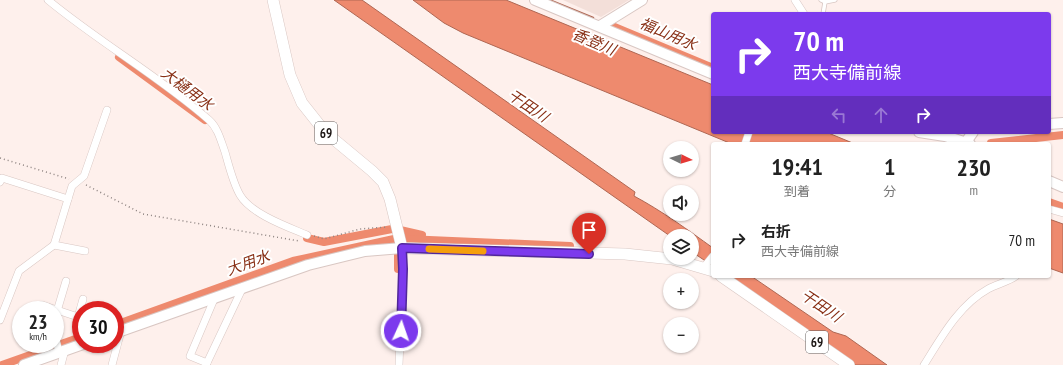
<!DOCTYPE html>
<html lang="ja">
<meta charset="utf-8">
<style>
body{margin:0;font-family:"PT Sans Narrow","Noto Sans JP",sans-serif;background:#f6f6f6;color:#222;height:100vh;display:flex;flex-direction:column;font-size:15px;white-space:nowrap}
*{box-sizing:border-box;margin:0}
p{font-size:13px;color:#767676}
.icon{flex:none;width:22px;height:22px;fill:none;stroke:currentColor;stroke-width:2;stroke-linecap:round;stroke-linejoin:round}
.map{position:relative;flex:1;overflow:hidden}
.drawer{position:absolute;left:711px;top:142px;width:340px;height:136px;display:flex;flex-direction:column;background:#fff;border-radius:4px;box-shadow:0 1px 3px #0004}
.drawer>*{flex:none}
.banner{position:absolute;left:711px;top:12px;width:340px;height:122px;border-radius:4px;box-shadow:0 1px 3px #0004;background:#7c3aed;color:#fff;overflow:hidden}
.needle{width:26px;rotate:95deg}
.buttons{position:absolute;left:663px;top:141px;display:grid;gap:8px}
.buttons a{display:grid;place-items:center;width:36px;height:36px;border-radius:50%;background:#fff;box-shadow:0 1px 3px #0004;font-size:20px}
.speed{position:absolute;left:12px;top:301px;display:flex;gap:8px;font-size:20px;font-weight:700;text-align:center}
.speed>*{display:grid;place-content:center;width:52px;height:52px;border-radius:50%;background:#fff;box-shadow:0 1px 3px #0004;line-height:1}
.speed small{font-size:10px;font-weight:400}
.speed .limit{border:6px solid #d22;background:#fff;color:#111}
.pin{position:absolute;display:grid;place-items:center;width:34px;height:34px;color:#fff;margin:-41px -17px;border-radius:50% 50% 50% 0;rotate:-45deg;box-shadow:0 0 4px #0007}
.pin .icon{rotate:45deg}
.me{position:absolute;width:44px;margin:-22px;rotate:3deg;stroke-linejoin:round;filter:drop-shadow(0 0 3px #0008)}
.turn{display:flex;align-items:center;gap:14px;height:84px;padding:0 16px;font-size:18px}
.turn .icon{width:52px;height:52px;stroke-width:2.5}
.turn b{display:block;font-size:28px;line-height:34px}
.lanes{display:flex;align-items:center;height:38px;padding:0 16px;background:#0003;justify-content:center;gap:20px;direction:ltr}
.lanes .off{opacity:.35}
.eta{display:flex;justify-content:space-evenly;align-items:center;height:68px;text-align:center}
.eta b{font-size:24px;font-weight:700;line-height:28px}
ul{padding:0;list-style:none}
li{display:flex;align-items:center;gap:12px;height:60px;padding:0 16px}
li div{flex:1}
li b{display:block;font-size:15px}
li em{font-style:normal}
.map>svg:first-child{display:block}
.built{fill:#f3dfd9}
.water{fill:#ee8a6e;stroke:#af6753}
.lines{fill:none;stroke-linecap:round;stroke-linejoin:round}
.stream{stroke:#af6753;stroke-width:2.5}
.canal{stroke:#ee8a6e;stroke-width:8}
.lane-casing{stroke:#d9c7c3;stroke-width:5}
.street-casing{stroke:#d9c7c3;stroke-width:8}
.secondary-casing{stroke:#d9c7c3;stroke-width:12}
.primary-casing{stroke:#d9c7c3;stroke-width:12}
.path{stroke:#8d8380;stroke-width:1.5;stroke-dasharray:1 3;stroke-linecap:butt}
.lane{stroke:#fff;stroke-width:3.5}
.street{stroke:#fff;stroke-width:7}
.secondary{stroke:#fff;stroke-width:10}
.primary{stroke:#fff;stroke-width:11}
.route-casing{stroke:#51269a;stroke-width:10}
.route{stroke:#7c3aed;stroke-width:7}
.slow{stroke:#f59e0b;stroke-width:7}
.labels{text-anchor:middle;stroke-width:4;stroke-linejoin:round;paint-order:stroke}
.shield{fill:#fff;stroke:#605c5a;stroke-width:1}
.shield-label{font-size:13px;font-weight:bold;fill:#1c1614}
.water-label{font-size:15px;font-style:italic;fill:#882f15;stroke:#fff}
</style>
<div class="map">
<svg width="1063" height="365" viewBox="0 0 1063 365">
<rect width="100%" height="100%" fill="#fef0ec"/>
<path class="built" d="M563,0h66l-28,17z"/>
<g class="water">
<path d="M334,0h28l273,192 -1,4c28,15 54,34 79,52v18l-21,-14v-16h-22z"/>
<path d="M413,0h93l207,85v47h113l29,12h-123l-269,-111 -19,-10z"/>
<path d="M1049,219l14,5v49l-14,-5z"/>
<path d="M727,276h24l82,56 13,4 41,29h-32z"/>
</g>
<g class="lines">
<path class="stream" d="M549,0l44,18"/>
<g class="canal">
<path d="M612,26l101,42"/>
<path d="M119,57l86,63"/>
<path d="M991,143l72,-8"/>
<path d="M1049,202l14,5"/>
<path d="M400,230l22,5"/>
<path d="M307,238l17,4 68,-13"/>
<path d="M406,239l164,7"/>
<path d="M398,254v15"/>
<path d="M115,325l178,-64 101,-22"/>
<path d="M2,365l79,-28"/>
</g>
<defs>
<g id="lane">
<path d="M821,0l4,2 10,-2"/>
<path d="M823,14l2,-12"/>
</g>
<g id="street">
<path d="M48,0c52,43 111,76 161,120 9,8 12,21 16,32 4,14 8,31 15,43 11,19 48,32 67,40"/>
<path d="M795,0l9,14"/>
<path d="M745,144l4,-12"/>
<path d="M0,182l2,-4 66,21"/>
<path d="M1049,209l14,4"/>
<path d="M54,245l31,6"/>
<path d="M704,267l9,-11"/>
<path d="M42,305l39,13"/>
<path d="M78,317l5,-18"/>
<path d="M55,318l11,-37"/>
<path d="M0,320l19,-49 35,-26 18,-59 12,-10 23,-66"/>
<path d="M55,336l4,16"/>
<path d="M207,363l-17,-7 25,-59"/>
<path d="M61,365l4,-15"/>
<path d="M112,365l9,-34"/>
<path d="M206,365l37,-78"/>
<path d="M399,365l4,-96 -1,-21"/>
<path d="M924,365c17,-27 35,-60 64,-76 9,-5 20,-7 28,-13"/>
</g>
<g id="secondary">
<path d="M535,0l178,74"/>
<path d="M600,26l42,-26"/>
<path d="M1049,124l14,-1"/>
<path d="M919,132l26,4 25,8"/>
<path d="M966,142l7,-10"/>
<path d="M1049,181l14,6"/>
<path d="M115,333l193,-68 57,-14 37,-3"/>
<path d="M24,365l59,-21"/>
</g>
<g id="primary">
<path d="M273,0l17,75 12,28 23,29 47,39 11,11 7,17 12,49 223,6 47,5 41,12"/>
<path d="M721,276l128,89"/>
</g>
</defs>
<use href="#lane" class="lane-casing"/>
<use href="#street" class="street-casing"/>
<use href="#secondary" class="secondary-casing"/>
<use href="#primary" class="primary-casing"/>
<g class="path">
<path d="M0,158l69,21"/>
<path d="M86,185l57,29 156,27 1,-1"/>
<path d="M314,236l10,3 36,-10 27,-2"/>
</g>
<use href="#lane" class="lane"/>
<use href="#street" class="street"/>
<use href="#secondary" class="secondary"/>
<use href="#primary" class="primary"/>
</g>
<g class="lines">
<defs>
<path id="route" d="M401,331l2,-62 -1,-21 187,6"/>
</defs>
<use href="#route" class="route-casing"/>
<use href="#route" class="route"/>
<path class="slow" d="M429,249l54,2"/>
</g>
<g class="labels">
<g class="shield">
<rect x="315" y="122" width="22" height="22" rx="3"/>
<rect x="806" y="331" width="22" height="22" rx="3"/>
</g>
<g class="shield-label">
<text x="326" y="138">69</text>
<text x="817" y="347">69</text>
</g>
<g class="water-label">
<text transform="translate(668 34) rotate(23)" y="5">福山用水</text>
<text transform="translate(594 42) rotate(23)" y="5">香登川</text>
<text transform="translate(187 89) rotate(37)" y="5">大樋用水</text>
<text transform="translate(528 106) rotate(34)" y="5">干田川</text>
<text transform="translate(248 263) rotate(-20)" y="5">大用水</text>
<text transform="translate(821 306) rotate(34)" y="5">干田川</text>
</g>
</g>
</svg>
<div class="buttons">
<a><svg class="needle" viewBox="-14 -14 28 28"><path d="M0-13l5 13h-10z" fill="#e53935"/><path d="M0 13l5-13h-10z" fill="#767676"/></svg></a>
<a><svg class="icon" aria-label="sound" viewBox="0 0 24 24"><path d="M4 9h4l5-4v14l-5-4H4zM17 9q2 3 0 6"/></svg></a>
<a><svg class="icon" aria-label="layers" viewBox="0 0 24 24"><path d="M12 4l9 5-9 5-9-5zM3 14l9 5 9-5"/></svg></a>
<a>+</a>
<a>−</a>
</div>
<div class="speed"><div>23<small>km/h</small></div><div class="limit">30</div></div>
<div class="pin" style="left:589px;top:254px;background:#d93025"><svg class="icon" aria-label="arrive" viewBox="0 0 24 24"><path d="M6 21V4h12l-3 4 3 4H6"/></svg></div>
<svg class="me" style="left:401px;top:331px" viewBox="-20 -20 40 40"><circle r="17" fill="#7c3aed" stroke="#fff" stroke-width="3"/><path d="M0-11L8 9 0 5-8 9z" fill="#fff"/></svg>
<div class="banner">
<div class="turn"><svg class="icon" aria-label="right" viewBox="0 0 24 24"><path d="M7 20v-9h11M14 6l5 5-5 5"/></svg><div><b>70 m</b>西大寺備前線</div></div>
<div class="lanes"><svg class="icon off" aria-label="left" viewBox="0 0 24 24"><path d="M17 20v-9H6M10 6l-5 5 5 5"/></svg><svg class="icon off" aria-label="ahead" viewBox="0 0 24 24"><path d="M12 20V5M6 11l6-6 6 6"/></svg><svg class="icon" aria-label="right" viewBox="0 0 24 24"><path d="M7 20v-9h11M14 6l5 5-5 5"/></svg></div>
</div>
<section class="drawer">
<div class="eta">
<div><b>19:41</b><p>到着</p></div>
<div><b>1</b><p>分</p></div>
<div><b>230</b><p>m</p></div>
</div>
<ul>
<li><svg class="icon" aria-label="right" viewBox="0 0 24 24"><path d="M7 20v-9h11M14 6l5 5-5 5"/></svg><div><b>右折</b><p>西大寺備前線</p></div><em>70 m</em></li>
</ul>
</section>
</div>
